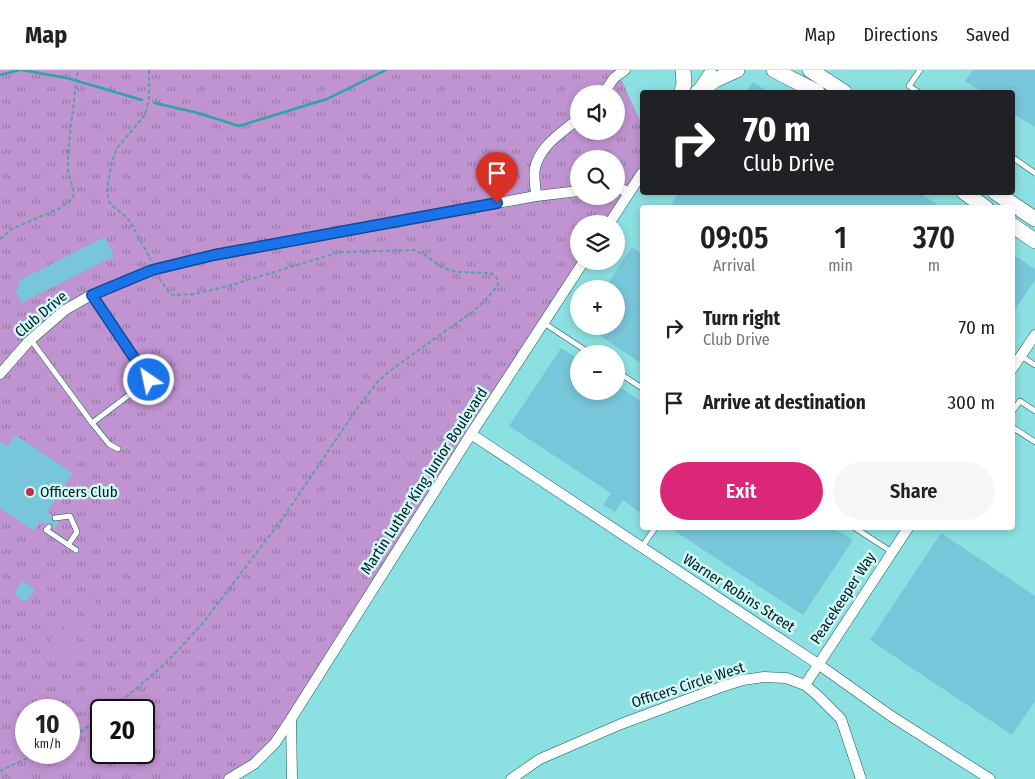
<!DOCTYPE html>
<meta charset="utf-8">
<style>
body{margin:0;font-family:"Fira Sans Condensed",sans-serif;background:#f6f6f6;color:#202124;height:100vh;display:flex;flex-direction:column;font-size:19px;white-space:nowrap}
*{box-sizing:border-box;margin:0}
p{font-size:16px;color:#757577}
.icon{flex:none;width:28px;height:28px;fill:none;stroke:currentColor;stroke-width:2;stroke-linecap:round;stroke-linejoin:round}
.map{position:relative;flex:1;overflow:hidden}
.drawer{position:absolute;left:640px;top:135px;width:375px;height:325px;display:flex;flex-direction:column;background:#fff;border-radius:5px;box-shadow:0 2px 8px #0003}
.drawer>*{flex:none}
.guide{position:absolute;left:640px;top:20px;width:375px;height:105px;border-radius:5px;box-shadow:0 2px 8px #0003;background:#202124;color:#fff;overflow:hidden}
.fabs{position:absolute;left:570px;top:15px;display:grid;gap:10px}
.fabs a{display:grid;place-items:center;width:55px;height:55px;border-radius:50%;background:#fff;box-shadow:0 2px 8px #0003;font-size:25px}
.speed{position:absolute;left:15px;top:629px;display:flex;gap:10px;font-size:25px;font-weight:700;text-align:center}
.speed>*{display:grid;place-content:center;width:65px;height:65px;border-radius:50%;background:#fff;box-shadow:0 2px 8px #0003;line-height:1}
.speed small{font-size:12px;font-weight:400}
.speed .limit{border:2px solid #111;border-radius:8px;background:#fff;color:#111}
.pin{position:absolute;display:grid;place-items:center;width:42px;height:42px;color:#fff;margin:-51px -21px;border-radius:50% 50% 50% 0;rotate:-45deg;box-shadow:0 0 5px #0007}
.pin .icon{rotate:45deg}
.me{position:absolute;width:55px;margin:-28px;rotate:326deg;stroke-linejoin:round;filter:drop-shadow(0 0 4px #0008)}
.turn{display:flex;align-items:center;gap:18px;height:105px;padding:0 20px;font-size:22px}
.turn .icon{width:65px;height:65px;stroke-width:2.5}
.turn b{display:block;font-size:35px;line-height:42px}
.eta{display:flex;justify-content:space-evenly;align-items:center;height:85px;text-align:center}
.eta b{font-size:30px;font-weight:600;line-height:35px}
.cta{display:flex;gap:10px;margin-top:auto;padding:10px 20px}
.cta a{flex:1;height:58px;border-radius:30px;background:#db2777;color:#fff;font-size:20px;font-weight:600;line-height:58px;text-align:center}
.cta a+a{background:#f6f6f6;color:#202124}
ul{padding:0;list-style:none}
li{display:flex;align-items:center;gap:15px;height:75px;padding:0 20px}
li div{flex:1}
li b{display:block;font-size:19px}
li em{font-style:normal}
header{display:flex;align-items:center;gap:30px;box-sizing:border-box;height:70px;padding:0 25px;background:#fff;border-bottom:1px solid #e0e0e0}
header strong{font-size:24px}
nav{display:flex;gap:28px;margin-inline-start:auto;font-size:18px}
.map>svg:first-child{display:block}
.grass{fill:url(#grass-tufts);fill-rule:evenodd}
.park{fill:#c094d1}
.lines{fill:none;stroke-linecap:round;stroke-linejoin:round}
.stream{stroke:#2da4a6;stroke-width:2.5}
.building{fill:#78c6da}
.lane-casing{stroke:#155b5c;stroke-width:6}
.street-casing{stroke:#155b5c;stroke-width:11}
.secondary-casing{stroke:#155b5c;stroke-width:16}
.path{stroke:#5d9fa0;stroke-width:2;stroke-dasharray:4 2.5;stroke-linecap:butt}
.lane{stroke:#fff;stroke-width:5}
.street{stroke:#fff;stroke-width:10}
.secondary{stroke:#fff;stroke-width:15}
.route-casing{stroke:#114b97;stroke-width:12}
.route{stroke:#1a73e8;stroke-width:9}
.poi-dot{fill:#c13049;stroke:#d1f9f9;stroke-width:2}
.labels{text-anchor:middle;stroke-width:5;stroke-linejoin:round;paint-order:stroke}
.street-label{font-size:15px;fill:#011b1c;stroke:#d1f9f9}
.poi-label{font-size:15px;fill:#011b1c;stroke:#d1f9f9;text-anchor:start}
</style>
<header>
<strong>Map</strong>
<nav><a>Map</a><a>Directions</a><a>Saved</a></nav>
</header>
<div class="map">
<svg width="1035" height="709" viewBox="0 0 1035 709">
<defs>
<pattern id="grass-tufts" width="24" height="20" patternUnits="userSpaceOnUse" patternTransform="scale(1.25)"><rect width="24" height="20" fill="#c094d1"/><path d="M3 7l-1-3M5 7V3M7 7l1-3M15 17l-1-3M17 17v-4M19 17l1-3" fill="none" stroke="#9a78a9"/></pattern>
</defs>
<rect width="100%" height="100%" fill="#8be0e1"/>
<path class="grass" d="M0,0h617l25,55v48l-33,51h-30v37h6l-325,497 -34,21h-226zM579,24h37v37h-37zM579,89h37v37h-37zM26,640h43v42h-43zM101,640h43v42h-43z"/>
<g class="park">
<path d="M81,523l28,18 -8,13 -28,-18z"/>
<path d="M69,542l28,18 -9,13 -28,-18z"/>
<path d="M54,565l28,18 -8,12 -28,-18z"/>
</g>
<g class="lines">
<g class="stream">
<path d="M22,0l45,8 75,22"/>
<path d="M0,5l19,-5"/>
<path d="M155,33l43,10 41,13 88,-27 59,-29"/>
</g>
</g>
<g class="building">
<path d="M973,0h62v57l-23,-14v-21h-30l-17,-11z"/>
<path d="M753,12l15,10h-22z"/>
<path d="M679,122h240l23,16h-273z"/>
<path d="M105,167l9,19 -93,47 -6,-13 5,-3 -2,-6z"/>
<path d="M632,177l10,7v110l-56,-38h30v-37h-12z"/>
<path d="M1012,184l23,15v11l-23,34z"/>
<path d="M561,278l18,11v32h37v-7l26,18v112l-19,-14 -8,12 -12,-7 8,-12 -102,-67z"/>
<path d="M15,365l58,38 -26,39 5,3v6l7,1 -5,8 -2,-6 -4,-1 -3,2 -5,-4 -6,10 -34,-23v-67l8,5z"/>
<path d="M670,458h163l20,12 -50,75z"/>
<path d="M941,463l94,63v105l-23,34 -142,-95z"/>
<path d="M22,511l13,8 -9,13 -12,-8z"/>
</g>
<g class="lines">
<defs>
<g id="lane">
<path d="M918,22l-9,-6 11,-16"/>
<path d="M1012,87l23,16"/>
<path d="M92,225l57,85 -57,43"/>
<path d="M544,253l47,31"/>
<path d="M31,270l61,83 17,21 9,5"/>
<path d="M1021,286l14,9"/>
<path d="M616,301l26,17"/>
<path d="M1012,342l8,-11 15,10"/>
<path d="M1012,357l23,15"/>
<path d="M55,448l15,-2 7,16 -9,13"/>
<path d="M49,457l-3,3 30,20"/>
<path d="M855,458l37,24"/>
<path d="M642,477l13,-19"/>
</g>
<g id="street">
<path d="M699,18l12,-18"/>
<path d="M603,24l11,-16 11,-8"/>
<path d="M616,116l13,7"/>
<path d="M536,126c0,-8 -3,-19 -1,-28 5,-23 27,-35 44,-50"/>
<path d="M609,154l33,-51"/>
<path d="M1012,299l23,-34"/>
<path d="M0,304l28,-32 37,-32 26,-15 61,-25 62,-15 322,-59 43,-5"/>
<path d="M471,364l347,230 73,52 99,63"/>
<path d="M805,615l103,-157"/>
<path d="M291,649l1,60"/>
<path d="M229,709l25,-15 21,-21 16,-24 180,-285 113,-173"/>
<path d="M511,709l29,-20 81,-35 100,-37 22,-7 21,-3 22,1 19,7 12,10 24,24 20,60"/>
</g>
<g id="secondary">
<path d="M774,0l43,22"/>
<path d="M810,0l34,22"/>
<path d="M682,22l2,-9 -1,-13"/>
<path d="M698,22l17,-12 22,-10"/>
<path d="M964,122l22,16"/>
<path d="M995,122l40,27"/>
<path d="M1012,155l23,16"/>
</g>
</defs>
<use href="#lane" class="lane-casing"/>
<use href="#street" class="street-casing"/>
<use href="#secondary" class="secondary-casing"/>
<g class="path">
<path d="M149,0v28l-4,17 -28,33 -5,14 -5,26 1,11 3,6 13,10 7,8 20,37"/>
<path d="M0,169l12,-10 48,-21 13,-10 1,-5 -6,-22v-19l9,-77 2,-5"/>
<path d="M111,640l55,-47 37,-40 80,-105 75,-111 21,-27 12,-10 84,-60 17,-17 6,-8 -1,-7 -6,-5 -32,-1 -10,-2 -9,-4 -15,-11 -11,-5 -74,2 -112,34 -34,8 -19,1 -5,-1 -11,-16"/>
<path d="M69,669l32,-21"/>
<path d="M0,701l40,-19"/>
</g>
<use href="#lane" class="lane"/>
<use href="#street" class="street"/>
<use href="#secondary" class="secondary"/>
</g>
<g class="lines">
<defs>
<path id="route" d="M149,310l-57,-85 60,-25 62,-15 283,-52"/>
</defs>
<use href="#route" class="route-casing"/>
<use href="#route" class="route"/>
</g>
<circle class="poi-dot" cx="30" cy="422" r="5"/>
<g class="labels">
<g class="street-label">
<text transform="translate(41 244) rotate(-40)" y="5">Club Drive</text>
<text transform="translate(424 411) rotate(-57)" y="5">Martin Luther King Junior Boulevard</text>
<text transform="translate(739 523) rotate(33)" y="5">Warner Robins Street</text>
<text transform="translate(843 528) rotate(-57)" y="5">Peacekeeper Way</text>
<text transform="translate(688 615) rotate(-18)" y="5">Officers Circle West</text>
</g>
<g class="poi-label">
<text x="40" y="427">Officers Club</text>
</g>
</g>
</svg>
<div class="fabs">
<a><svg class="icon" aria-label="sound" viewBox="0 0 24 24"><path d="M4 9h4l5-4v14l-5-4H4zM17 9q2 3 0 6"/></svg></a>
<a><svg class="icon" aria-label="search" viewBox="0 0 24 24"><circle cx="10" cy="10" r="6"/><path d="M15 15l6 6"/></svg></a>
<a><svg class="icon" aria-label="layers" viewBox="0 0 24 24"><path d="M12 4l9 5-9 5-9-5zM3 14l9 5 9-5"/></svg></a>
<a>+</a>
<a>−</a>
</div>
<div class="speed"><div>10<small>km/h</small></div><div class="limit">20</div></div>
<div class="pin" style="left:497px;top:133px;background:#d93025"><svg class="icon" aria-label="arrive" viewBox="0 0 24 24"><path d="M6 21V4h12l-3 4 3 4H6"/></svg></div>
<svg class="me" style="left:149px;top:310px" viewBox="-20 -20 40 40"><circle r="17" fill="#1a73e8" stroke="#fff" stroke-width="3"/><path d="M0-11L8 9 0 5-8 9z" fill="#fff"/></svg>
<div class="guide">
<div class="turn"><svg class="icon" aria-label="right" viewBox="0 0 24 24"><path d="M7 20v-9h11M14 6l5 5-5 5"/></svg><div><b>70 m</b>Club Drive</div></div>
</div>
<section class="drawer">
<div class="eta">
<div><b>09:05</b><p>Arrival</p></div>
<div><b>1</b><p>min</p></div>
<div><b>370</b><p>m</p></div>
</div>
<ul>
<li><svg class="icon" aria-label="right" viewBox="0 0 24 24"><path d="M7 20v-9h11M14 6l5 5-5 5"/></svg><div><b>Turn right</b><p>Club Drive</p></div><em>70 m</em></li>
<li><svg class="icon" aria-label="arrive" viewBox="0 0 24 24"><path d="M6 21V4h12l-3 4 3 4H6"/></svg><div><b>Arrive at destination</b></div><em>300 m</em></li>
</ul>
<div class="cta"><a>Exit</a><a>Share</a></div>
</section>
</div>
